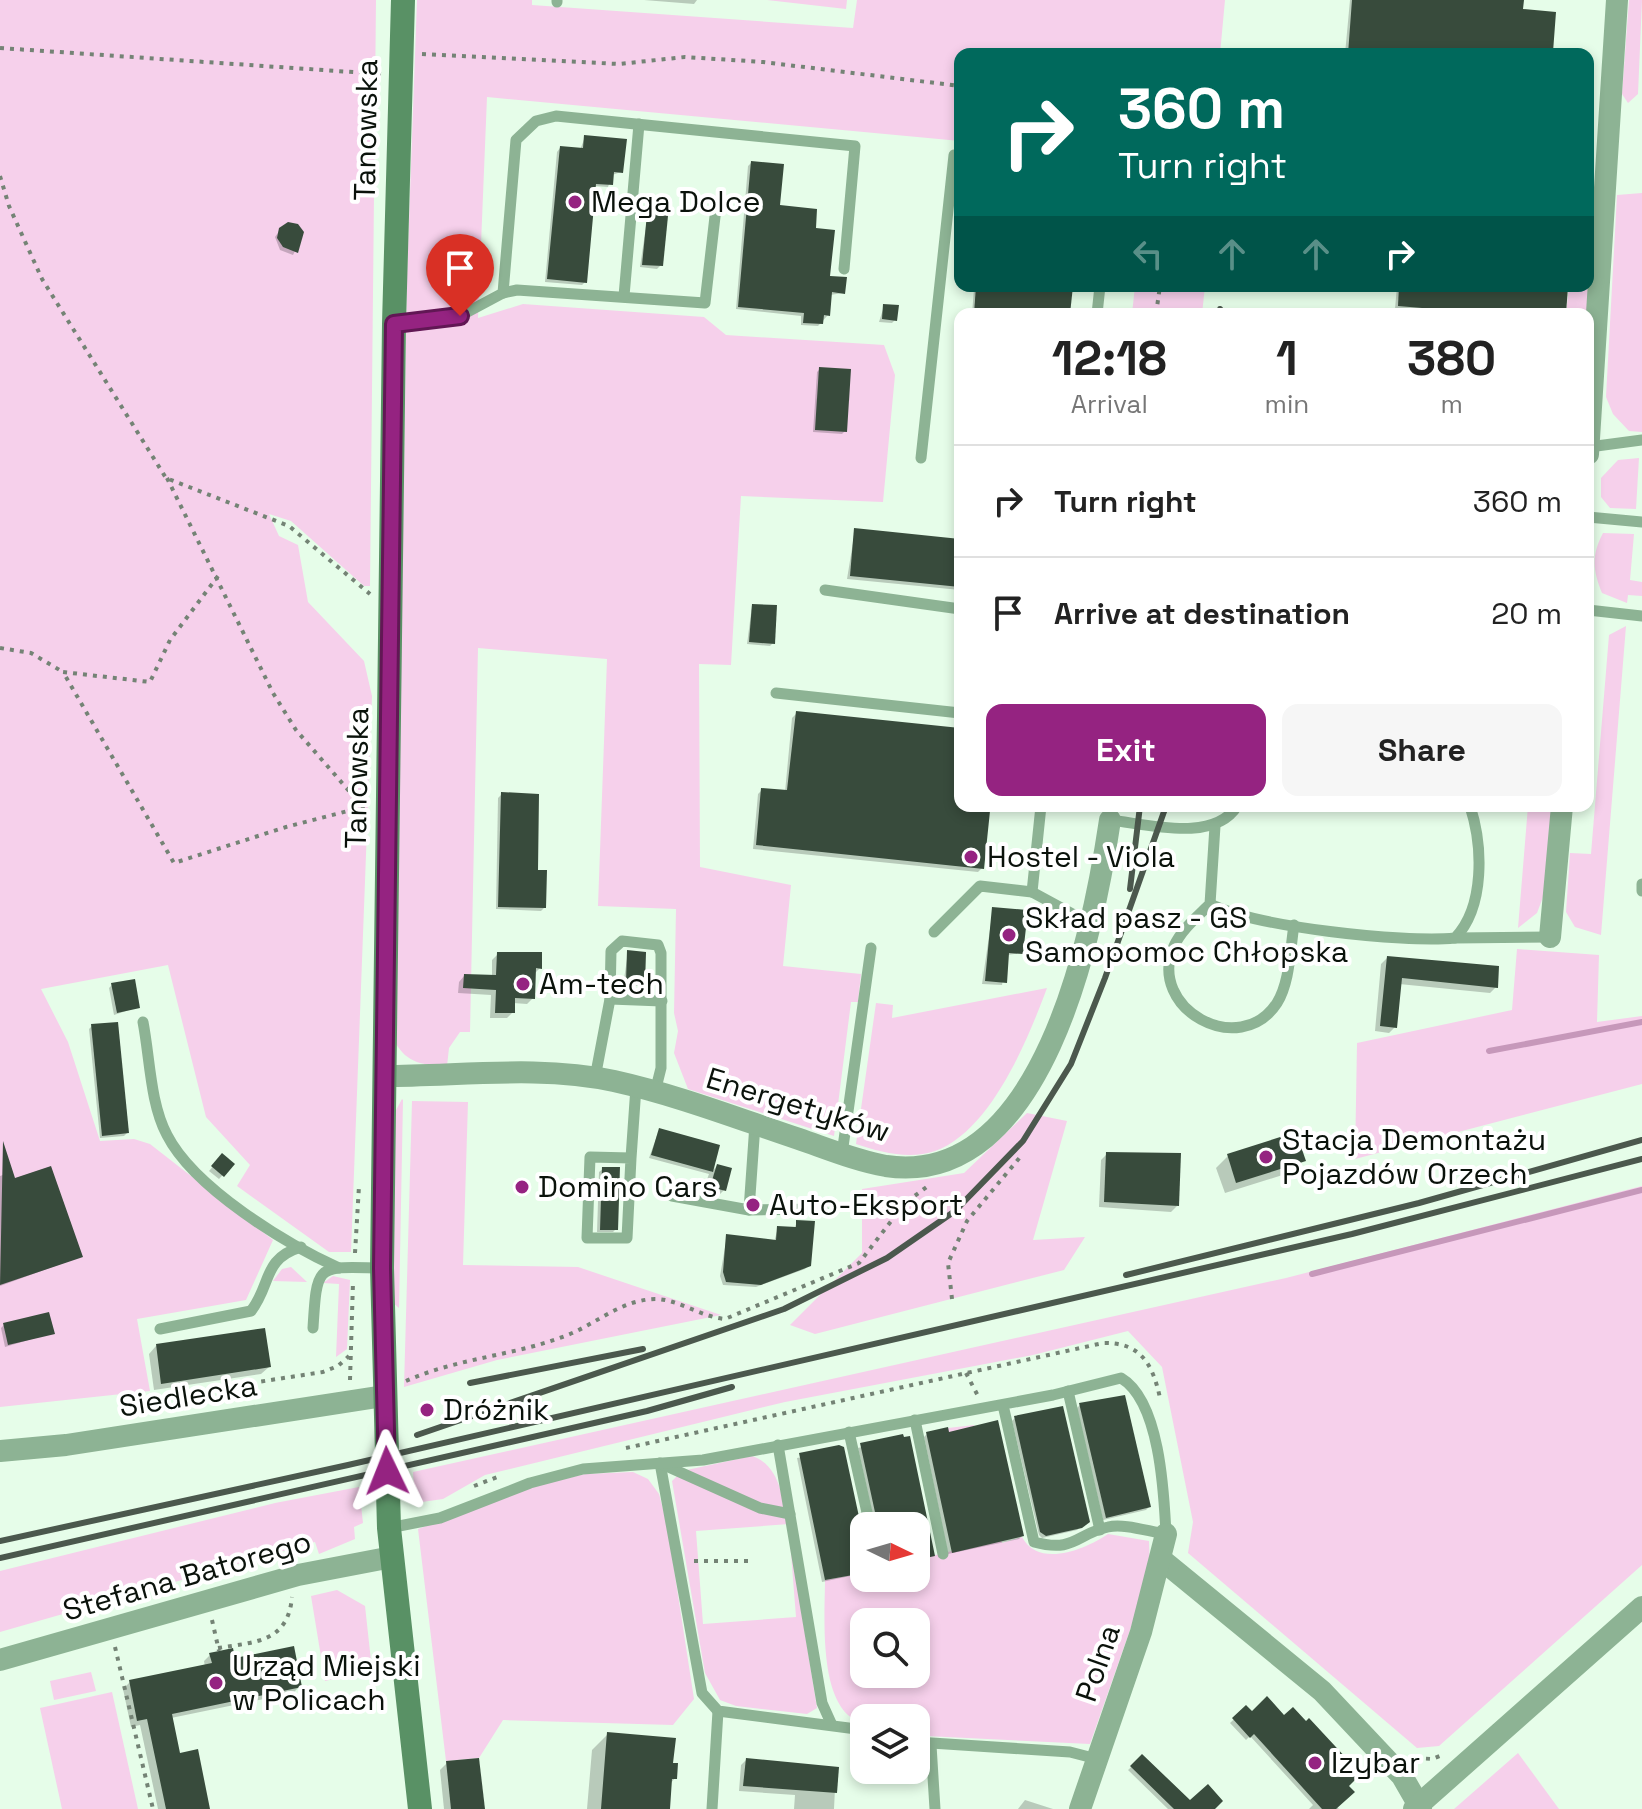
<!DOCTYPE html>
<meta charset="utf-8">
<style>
body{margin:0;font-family:"Space Grotesk",sans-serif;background:#f6f6f6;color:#222;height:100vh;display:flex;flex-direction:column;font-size:30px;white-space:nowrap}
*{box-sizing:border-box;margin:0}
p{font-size:26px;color:#767676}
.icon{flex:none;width:44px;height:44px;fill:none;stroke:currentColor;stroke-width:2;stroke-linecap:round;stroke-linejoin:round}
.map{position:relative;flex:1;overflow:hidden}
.details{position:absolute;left:954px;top:308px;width:640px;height:504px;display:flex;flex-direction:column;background:#fff;border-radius:16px;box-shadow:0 4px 12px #0003}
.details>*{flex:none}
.hud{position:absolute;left:954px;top:48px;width:640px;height:244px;border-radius:16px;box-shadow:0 4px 12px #0003;background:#00695c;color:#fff;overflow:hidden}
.needle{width:52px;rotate:95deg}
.tools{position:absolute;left:850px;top:1512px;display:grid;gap:16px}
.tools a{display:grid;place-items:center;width:80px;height:80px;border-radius:16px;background:#fff;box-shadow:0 4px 12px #0003;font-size:40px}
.pin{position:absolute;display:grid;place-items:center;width:68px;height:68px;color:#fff;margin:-82px -34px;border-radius:50% 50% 50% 0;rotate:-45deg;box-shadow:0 0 8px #0007}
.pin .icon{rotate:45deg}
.me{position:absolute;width:88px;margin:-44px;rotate:358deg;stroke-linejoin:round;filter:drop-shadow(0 0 6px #0008)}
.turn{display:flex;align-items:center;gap:28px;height:168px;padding:0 32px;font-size:36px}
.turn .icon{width:104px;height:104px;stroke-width:2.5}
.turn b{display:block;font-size:56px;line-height:68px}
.lanes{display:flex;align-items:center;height:76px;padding:0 32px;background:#0003;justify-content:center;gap:40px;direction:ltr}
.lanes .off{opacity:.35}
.eta{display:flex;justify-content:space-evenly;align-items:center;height:136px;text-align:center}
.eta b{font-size:48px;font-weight:700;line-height:56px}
.button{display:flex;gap:16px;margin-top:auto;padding:16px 32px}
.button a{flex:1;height:92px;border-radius:16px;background:#952381;color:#fff;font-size:32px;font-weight:700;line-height:92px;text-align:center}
.button a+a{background:#f6f6f6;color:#222}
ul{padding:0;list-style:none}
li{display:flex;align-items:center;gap:24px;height:112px;padding:0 32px;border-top:2px solid #e0e0e0}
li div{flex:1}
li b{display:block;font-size:30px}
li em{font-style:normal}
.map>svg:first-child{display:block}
.green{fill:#f6d0eb;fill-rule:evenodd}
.shadow{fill:#0003}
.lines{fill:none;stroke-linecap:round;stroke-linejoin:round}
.stream{stroke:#c698ba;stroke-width:6}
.building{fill:#384b3c}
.path{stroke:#748375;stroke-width:4;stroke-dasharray:4 6;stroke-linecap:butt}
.service{stroke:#8db394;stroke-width:11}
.minor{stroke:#8db394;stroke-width:22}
.secondary{stroke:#599165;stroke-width:24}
.rail{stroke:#4b584d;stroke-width:6}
.route-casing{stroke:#611754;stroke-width:20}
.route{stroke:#952381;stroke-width:14}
.poi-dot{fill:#952381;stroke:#fff;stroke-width:3}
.labels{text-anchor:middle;stroke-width:8;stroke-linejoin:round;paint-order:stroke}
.street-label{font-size:30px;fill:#0a120b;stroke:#fff}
.poi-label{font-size:30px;fill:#0a120b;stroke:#fff;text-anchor:start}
</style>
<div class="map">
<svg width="1642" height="1809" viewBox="0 0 1642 1809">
<rect width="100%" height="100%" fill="#e6fde9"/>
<g class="green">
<path d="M0,0h376l-6,586h-6l-73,-65 -22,-7 10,22 19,9 10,57 56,59 8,35 -21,556h-22l-92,-66 13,-21 -44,-48 -38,-152 -127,24 27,53 32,99 34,-2 16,5 123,96 -27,60 -109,19 13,72 -150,16z"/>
<path d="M417,0h115v5l321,23 4,-28h368l-5,54h-260v87l-473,-44 -9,221 45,-14 181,13 22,18 158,10 11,30 -12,127 -142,-6 -10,169 -32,-1 1,203 91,18 -8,81 78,8 -3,28h-7l-17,134 -146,-47 -14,-36 4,-22 -4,-18 2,-104 -78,-3 9,-247 -129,-11 -8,384h-10l-11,16 -2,18c-23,-1 -40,-2 -52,-24l12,-766z"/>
<path d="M767,0h80l-1,9z"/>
<path d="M1629,0h13l-4,94 -10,9 -6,-9z"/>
<path d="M1588,180l7,14 -8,120h-21l3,-28h19z"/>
<path d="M1642,193v239l-13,-1 -16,-17 -7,-17 11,-202z"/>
<path d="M1135,286h70l-3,28h-70z"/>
<path d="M1639,458l-3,51 -26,-1 -9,-11v-19l17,-18z"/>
<path d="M1603,533l31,1 -4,46 12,2v14l-14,-1 -1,8 -25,-10c-9,-23 -11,-37 1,-60z"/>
<path d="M1626,626l-25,309 -26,-8 -9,-15 4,-59 21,1 18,-219z"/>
<path d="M1528,806h25l-7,83 -9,24 -19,15z"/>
<path d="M1517,949l82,6 -2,67 45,-6v68l-287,75 2,-116 155,-33z"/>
<path d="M1047,988c-19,51 -56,143 -112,163 -26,9 -55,1 -79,-7l20,-141 17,2 -1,13z"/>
<path d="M402,1099l1,1 -4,208 -6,-5 2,-191z"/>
<path d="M412,1101l56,1 -5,163 115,2 143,48 -224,45 -93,27z"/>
<path d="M1027,1113l40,8 -34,119 52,-3 -21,33 -249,64 -25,-9 72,-72v-64l102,-16z"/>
<path d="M1642,1186v379l-203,181 -22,2 -229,-195 5,-31 -31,-155 -34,-36 -95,24 -248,47 -300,73 -42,24 -28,4 -2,-31 873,-194z"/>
<path d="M291,1267l16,15 -34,-1 9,-12z"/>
<path d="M333,1276l17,4 -3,69 -11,8 3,-73 -16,-1z"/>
<path d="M974,1425l28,118 20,-6c17,32 64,12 86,-3l41,7 1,32 -60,171 -164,-8 -10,-2v-16h-52v5c-47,-10 -39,-106 -39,-143l39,-7v5h52v-18l40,-10 -8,-122zM864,1622h52v52h-52z"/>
<path d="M752,1456c28,9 30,42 37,68l-93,7 7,93 93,-7 -6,-76 27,167 -10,6 -71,-8 -16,-6 -15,-27 -33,-192 10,-10z"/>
<path d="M633,1472l15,7 11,15 8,30 27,175 -21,26 -170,-5 -24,38 -33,3 -28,-232 113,-42 54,-13z"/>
<path d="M359,1487l4,36 -9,4 1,12 -36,15 -4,-12 -315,90v-61l275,-68z"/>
<path d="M337,1590l28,16 7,64 -47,11 -14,-85z"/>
<path d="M91,1672l5,19 -42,9 -4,-19z"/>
<path d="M112,1692l26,117h-76l-22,-101z"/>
<path d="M1518,1753l41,56h-105z"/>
</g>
<g class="shadow">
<path d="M644,0h53l-3,4z"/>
<path d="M1350,0h172l-1,11 30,40 -3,3h-203z"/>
<path d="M585,137l36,35 -9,3 -4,12 -14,-1 -9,96 -3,3 -37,-3 12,-130 3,-4 20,2z"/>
<path d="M751,163l27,44 36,23 14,48 15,15 -13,2 -2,20 -10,11 -17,-1v-9l-65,-7 12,-143z"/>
<path d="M649,206l12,59 -4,4 -17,-2z"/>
<path d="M280,230l22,7 -9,18 -13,-5 -5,-13z"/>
<path d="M964,286h107l-3,28h-96l2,-25z"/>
<path d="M1397,286h169l-2,28h-105l-64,-5z"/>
<path d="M884,306l11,14 -3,3 -13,-1z"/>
<path d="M820,369l25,62 -3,3 -29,-2 4,-60z"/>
<path d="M960,443v57l-5,-1z"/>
<path d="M855,530l105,11v49l-113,-11z"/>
<path d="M752,606l21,37 -3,3 -23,-2z"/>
<path d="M796,714l164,16v76h28l-6,62 -4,4 -225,-23 5,-55 4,-4 23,2 7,-74z"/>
<path d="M502,794l34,78 8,36 -3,3 -45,-2 2,-111z"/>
<path d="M993,909l28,44 -14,2 -5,30 -20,-1z"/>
<path d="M628,952l15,31 -3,3h-17z"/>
<path d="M498,954l42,14 -6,6 -1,24 -6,6 -14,-1v9l-6,6h-17l1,-23 -33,-2 1,-11 5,-6h28v-16z"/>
<path d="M1387,958l109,29 -6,6 -91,-9 -4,43 -6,6 -14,-2 6,-67z"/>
<path d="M112,985l26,22 -24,8 -5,-27z"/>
<path d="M92,1026l35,107 -3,3 -24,2 -11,-109z"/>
<path d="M659,1130l59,17 -7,25 6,-6 7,24 -12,12 -12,-3 9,-25 -60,-16z"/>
<path d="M1107,1154l70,52 -6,6 -72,-5 2,-47z"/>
<path d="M222,1156l10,9 -13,14 -10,-8z"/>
<path d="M1228,1156l75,4 -11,12 -67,21 -9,-25z"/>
<path d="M603,1169l13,60 -3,3h-16l2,-60z"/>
<path d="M11,1172l3,9 66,76 -80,29v-110z"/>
<path d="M797,1222l12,43 -4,4 -49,18 -33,-2 -3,-9 7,-40 47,6 4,-14 16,1z"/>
<path d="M4,1325l48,8 -47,14 -4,-19z"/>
<path d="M156,1346l113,21 -8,7 -107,16 -5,-36z"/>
<path d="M1080,1405l69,102 -3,3 -43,10 -26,-112z"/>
<path d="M1015,1418l69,107 -7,5 -35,8 -3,-3 -27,-114z"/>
<path d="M927,1434l95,102 -3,3 -71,15 -24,-117z"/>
<path d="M902,1436l31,119 -17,6v-35h-41l-17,-78z"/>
<path d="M842,1449l18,80 4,3v41l-42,9 -25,-124z"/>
<path d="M210,1655l90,31 -7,7 -122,25 7,37 30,54h-50l-18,-84 -9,2 -8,-38 7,-7 75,-15 -1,-6z"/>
<path d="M1246,1708l5,6 33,4 58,46 4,22 -10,20 3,3h-30l4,-4 -63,-69 -4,4 -16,-17z"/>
<path d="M608,1734l63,31 4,13 -5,6 -2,25h-81l5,-59z"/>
<path d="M1142,1757l48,46 22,6h-44l-40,-39z"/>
<path d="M746,1760l90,8 -2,41h-40l1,-14 -56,-4 2,-26z"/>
<path d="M447,1763l36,46h-39l-4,-39z"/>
<path d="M1025,1800l28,9h-35z"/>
</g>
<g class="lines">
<g class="stream">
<path d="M1489,1051l153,-29"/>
<path d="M1312,1274l330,-84"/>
</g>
</g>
<g class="building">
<path d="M1352,0h172l-1,9 33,3 -3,40 -34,-3v5h-171z"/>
<path d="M584,135l43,4 -4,34 -9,-1 -1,13 -17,-1 -9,99 -40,-4 13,-133 23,2z"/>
<path d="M751,161l33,3 -4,41 37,4 -1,19 19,2 -5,46 17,1 -2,17 -13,-2 -2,24 -6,-1 -1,9 -20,-1 1,-10 -66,-6z"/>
<path d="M648,204l21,2 -6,60 -21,-1z"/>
<path d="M288,222l10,2 6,8 -6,21 -15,-6 -6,-9 2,-10z"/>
<path d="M976,286h97l-3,28h-96z"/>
<path d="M1399,286h169l-2,28h-72l-96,-8z"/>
<path d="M883,304l16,1 -2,16 -15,-2z"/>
<path d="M819,367l32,2 -4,63 -32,-2z"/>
<path d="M854,528l106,11v48l-110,-11z"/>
<path d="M752,604l25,1 -2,39 -26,-2z"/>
<path d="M796,711l164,17v80l30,3 -6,58 -228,-24 5,-57 26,2z"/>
<path d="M501,792l38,2 -1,76h9l-1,38 -48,-1z"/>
<path d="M992,907l36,3 -5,44 -14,-1 -2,30 -22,-2z"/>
<path d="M627,950l19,2 -1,32 -19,-1z"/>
<path d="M497,952h45v17l-6,-1 -1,31 -20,-1v15h-20l1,-23 -33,-2 1,-14 32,1z"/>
<path d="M1387,956l112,10 -1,22 -96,-10 -5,50 -17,-2z"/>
<path d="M135,979l5,29 -23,5 -6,-30z"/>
<path d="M118,1022l11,111 -27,3 -11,-112z"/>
<path d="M659,1128l61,17 -7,27 -62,-17z"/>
<path d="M1296,1132l10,29 -70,22 -9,-29z"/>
<path d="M3,1141l12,37 36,-12 32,91 -83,28z"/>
<path d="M1106,1152l75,1 -2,53 -75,-4z"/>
<path d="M222,1153l13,11 -11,13 -13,-11z"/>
<path d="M717,1164l15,4 -6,23 -16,-4z"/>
<path d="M602,1167h18l-2,63h-18z"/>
<path d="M796,1220l19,1 -4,45 -50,19 -35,-3 -3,-10 3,-38 50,6 1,-14 19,1z"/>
<path d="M49,1312l6,22 -47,11 -5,-22z"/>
<path d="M265,1328l6,39 -110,17 -5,-40z"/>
<path d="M1125,1395l26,112 -45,11 -27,-115z"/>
<path d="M1063,1406l27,116 -8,6 -36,8 -6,-4 -26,-116z"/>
<path d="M998,1420l26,116 -72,17 -26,-121 22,-5 1,5z"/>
<path d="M903,1434l1,3 6,-1 25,120 -19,4v-34h-38l-18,-83z"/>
<path d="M839,1445l5,2 17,79h-6l9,47 -39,7 -26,-127z"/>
<path d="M294,1646l8,41 -130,27 8,39 18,-4 12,60h-44l-19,-90 -10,2 -8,-41 83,-17 -3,-10 10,-2 14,-3 2,10z"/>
<path d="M1267,1696l17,19 9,-8 13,14 3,-3 39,42 -3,4 13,13 -9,9 6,6 -19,17h-14l-68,-75 -4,4 -18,-20 14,-13 6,6z"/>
<path d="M607,1732l69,6 -3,25h5l-1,16h-5l-2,30h-69z"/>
<path d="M1142,1754l48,46 18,-16 15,17 -8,8h-41l-44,-43z"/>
<path d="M479,1758l6,51h-34l-5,-48z"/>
<path d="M746,1758l93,9 -2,26 -94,-7z"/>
</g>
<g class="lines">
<g class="path">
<path d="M0,48l381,26"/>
<path d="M422,54l197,10 66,-7 78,5 197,24"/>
<path d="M0,176l9,30 33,73 124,199 123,48 81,68"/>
<path d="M1156,314l4,-28"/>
<path d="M167,478l106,215 23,37 67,77"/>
<path d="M218,576l-48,64 -20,42 -87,-10 111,191 112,-36 77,-20 5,3"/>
<path d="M0,648l31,5 32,19"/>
<path d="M355,1253l4,-67"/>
<path d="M952,1299l-4,-36 19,-42 54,-65"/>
<path d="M966,1373l12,23"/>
<path d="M350,1380l3,-98"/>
<path d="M406,1381c51,-23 107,-25 159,-45 30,-11 55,-36 90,-37 23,0 46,18 70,20l134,-56 46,-60 23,-17"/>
<path d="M145,1410l67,-21 111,-17 15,-6 11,-10"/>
<path d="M626,1448l477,-105c38,-1 50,22 57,55"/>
<path d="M474,1486l26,-10"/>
<path d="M694,1561h54"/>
<path d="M212,1620l7,31"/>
<path d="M115,1647l38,162"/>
<path d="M218,1648c38,-6 70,-6 74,-51"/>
<path d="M1416,1758l16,1 10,-4"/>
</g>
<g class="service">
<path d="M557,2v-2"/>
<path d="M503,293l14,-3 188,13 11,-95"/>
<path d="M624,296l15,-172"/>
<path d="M1097,314l3,-28"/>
<path d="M394,324l66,-8 43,-23 13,-153 20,-19 20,-5 299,30 -11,123"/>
<path d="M1589,447l53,-7"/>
<path d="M921,458l33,-303 6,1"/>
<path d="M1588,517l54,5"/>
<path d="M825,590l135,19"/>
<path d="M1588,610l54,6"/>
<path d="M776,693l184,20"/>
<path d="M1041,806l-9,86 59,32"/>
<path d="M1112,806l-2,14c37,4 104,23 127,-14"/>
<path d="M1215,826l-5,78c-13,13 -28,25 -36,42 -28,63 66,114 103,57 13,-21 13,-53 17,-78"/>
<path d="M1642,884v7"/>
<path d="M1210,904c46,23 192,39 245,34 30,-31 28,-92 15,-132"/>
<path d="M934,932l46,-46 52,6"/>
<path d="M1455,938l95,-1"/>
<path d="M610,999l52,2"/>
<path d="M143,1022c7,36 7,81 24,113 27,53 119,109 172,133"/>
<path d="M595,1078l15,-79 1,-48 11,-10 36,4 3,8v115l-6,24"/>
<path d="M842,1154l29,-206"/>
<path d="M631,1158l-4,80h-40l3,-81 41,1 5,-71"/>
<path d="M672,1196l77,14 74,-1"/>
<path d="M749,1210l6,-86"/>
<path d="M313,1328c4,-67 4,-61 69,-60"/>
<path d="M160,1329l91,-18c21,-27 11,-52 50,-64"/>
<path d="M1068,1391l32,139"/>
<path d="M915,1420l28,134"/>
<path d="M849,1432l21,94"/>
<path d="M778,1445l44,258 9,20"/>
<path d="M660,1463l42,230 16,18 146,19"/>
<path d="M664,1465l96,43 30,6"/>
<path d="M389,1528l51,-10 90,-35 53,-14 120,-9 350,-65 68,-17c39,23 43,115 45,156 -16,-2 -42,-11 -58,-7 -32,7 -33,26 -74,15l-31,-137"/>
<path d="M916,1742l154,10 27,7"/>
<path d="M931,1745l4,64"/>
<path d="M712,1809l6,-98"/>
</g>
<g class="minor">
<path d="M1588,454l29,-454"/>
<path d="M1550,937l12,-131"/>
<path d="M384,1076c76,0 156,-11 230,5 63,14 125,38 185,58 29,10 58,22 87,27 157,23 207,-232 224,-346"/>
<path d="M0,1451l66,-6 318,-49"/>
<path d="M1162,1560l160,131 80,85 19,33"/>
<path d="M0,1660l298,-85 94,-18"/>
<path d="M1080,1809l61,-177 25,-98"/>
<path d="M1414,1809l228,-202"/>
</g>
<path class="secondary" d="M403,0l-9,324 -12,944 7,260 31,281"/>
<g class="rail">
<path d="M1219,314l1,-5"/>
<path d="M1130,889l10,-83"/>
<path d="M1126,1275l293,-72 223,-63"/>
<path d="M470,1383l173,-34"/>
<path d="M417,1435l367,-126 103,-51 68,-47 68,-70 48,-77 34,-86 61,-172"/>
<path d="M0,1541l348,-76 1004,-231 290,-75"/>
<path d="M0,1558l647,-147 85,-24"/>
</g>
</g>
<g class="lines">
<defs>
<path id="route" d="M387,1471l-5,-203 12,-944 66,-8"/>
</defs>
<use href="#route" class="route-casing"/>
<use href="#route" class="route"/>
</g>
<g class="poi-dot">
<circle cx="575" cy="202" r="8"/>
<circle cx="971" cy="857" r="8"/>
<circle cx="1009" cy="935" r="8"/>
<circle cx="523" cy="984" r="8"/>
<circle cx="1266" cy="1157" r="8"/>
<circle cx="522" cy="1187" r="8"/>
<circle cx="753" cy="1205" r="8"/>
<circle cx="427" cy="1410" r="8"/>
<circle cx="216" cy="1683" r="8"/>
<circle cx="1315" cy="1763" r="8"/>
</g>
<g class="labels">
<g class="street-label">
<text transform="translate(366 130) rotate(-89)" y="10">Tanowska</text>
<text transform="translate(357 778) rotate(-89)" y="10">Tanowska</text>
<text transform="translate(798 1105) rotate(17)" y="10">Energetyków</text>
<text transform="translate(188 1396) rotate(-9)" y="10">Siedlecka</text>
<text transform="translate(187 1576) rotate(-16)" y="10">Stefana Batorego</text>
<text transform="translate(1098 1663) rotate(-71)" y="10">Polna</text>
</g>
<g class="poi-label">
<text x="591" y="212">Mega Dolce</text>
<text x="987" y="867">Hostel - Viola</text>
<text x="1025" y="928">Skład pasz - GS<tspan x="1025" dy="34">Samopomoc Chłopska</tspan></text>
<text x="539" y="994">Am-tech</text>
<text x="1282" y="1150">Stacja Demontażu<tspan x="1282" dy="34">Pojazdów Orzech</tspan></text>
<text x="538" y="1197">Domino Cars</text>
<text x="769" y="1215">Auto-Eksport</text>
<text x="443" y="1420">Dróżnik</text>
<text x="232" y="1676">Urząd Miejski<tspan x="232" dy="34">w Policach</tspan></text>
<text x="1331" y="1773">Izybar</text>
</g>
</g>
</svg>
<div class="tools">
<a><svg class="needle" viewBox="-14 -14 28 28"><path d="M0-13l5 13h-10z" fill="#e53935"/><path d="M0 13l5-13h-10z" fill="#767676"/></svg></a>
<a><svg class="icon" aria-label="search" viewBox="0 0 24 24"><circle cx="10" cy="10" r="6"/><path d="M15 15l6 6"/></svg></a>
<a><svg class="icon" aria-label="layers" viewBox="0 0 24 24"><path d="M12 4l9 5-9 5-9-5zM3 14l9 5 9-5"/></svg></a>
</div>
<div class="pin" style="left:460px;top:316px;background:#d93025"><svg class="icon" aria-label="arrive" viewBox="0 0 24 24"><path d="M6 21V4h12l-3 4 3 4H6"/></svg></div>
<svg class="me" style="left:387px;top:1471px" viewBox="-20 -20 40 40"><path d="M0-17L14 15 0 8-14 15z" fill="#952381" stroke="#fff" stroke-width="4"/></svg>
<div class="hud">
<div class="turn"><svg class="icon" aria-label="right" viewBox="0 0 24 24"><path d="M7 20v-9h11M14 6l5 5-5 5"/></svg><div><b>360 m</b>Turn right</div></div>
<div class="lanes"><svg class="icon off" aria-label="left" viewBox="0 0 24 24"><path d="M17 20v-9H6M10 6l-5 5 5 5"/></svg><svg class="icon off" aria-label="ahead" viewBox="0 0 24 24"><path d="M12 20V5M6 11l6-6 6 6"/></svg><svg class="icon off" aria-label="ahead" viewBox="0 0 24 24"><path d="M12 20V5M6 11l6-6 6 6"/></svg><svg class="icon" aria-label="right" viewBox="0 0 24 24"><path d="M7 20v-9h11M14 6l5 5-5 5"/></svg></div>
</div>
<section class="details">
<div class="eta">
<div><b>12:18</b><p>Arrival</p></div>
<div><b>1</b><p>min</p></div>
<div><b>380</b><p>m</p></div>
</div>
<ul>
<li><svg class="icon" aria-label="right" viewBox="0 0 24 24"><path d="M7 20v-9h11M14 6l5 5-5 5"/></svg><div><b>Turn right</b></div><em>360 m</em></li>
<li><svg class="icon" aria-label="arrive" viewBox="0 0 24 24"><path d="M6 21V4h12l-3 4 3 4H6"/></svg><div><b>Arrive at destination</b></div><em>20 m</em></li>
</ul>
<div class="button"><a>Exit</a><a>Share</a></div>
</section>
</div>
